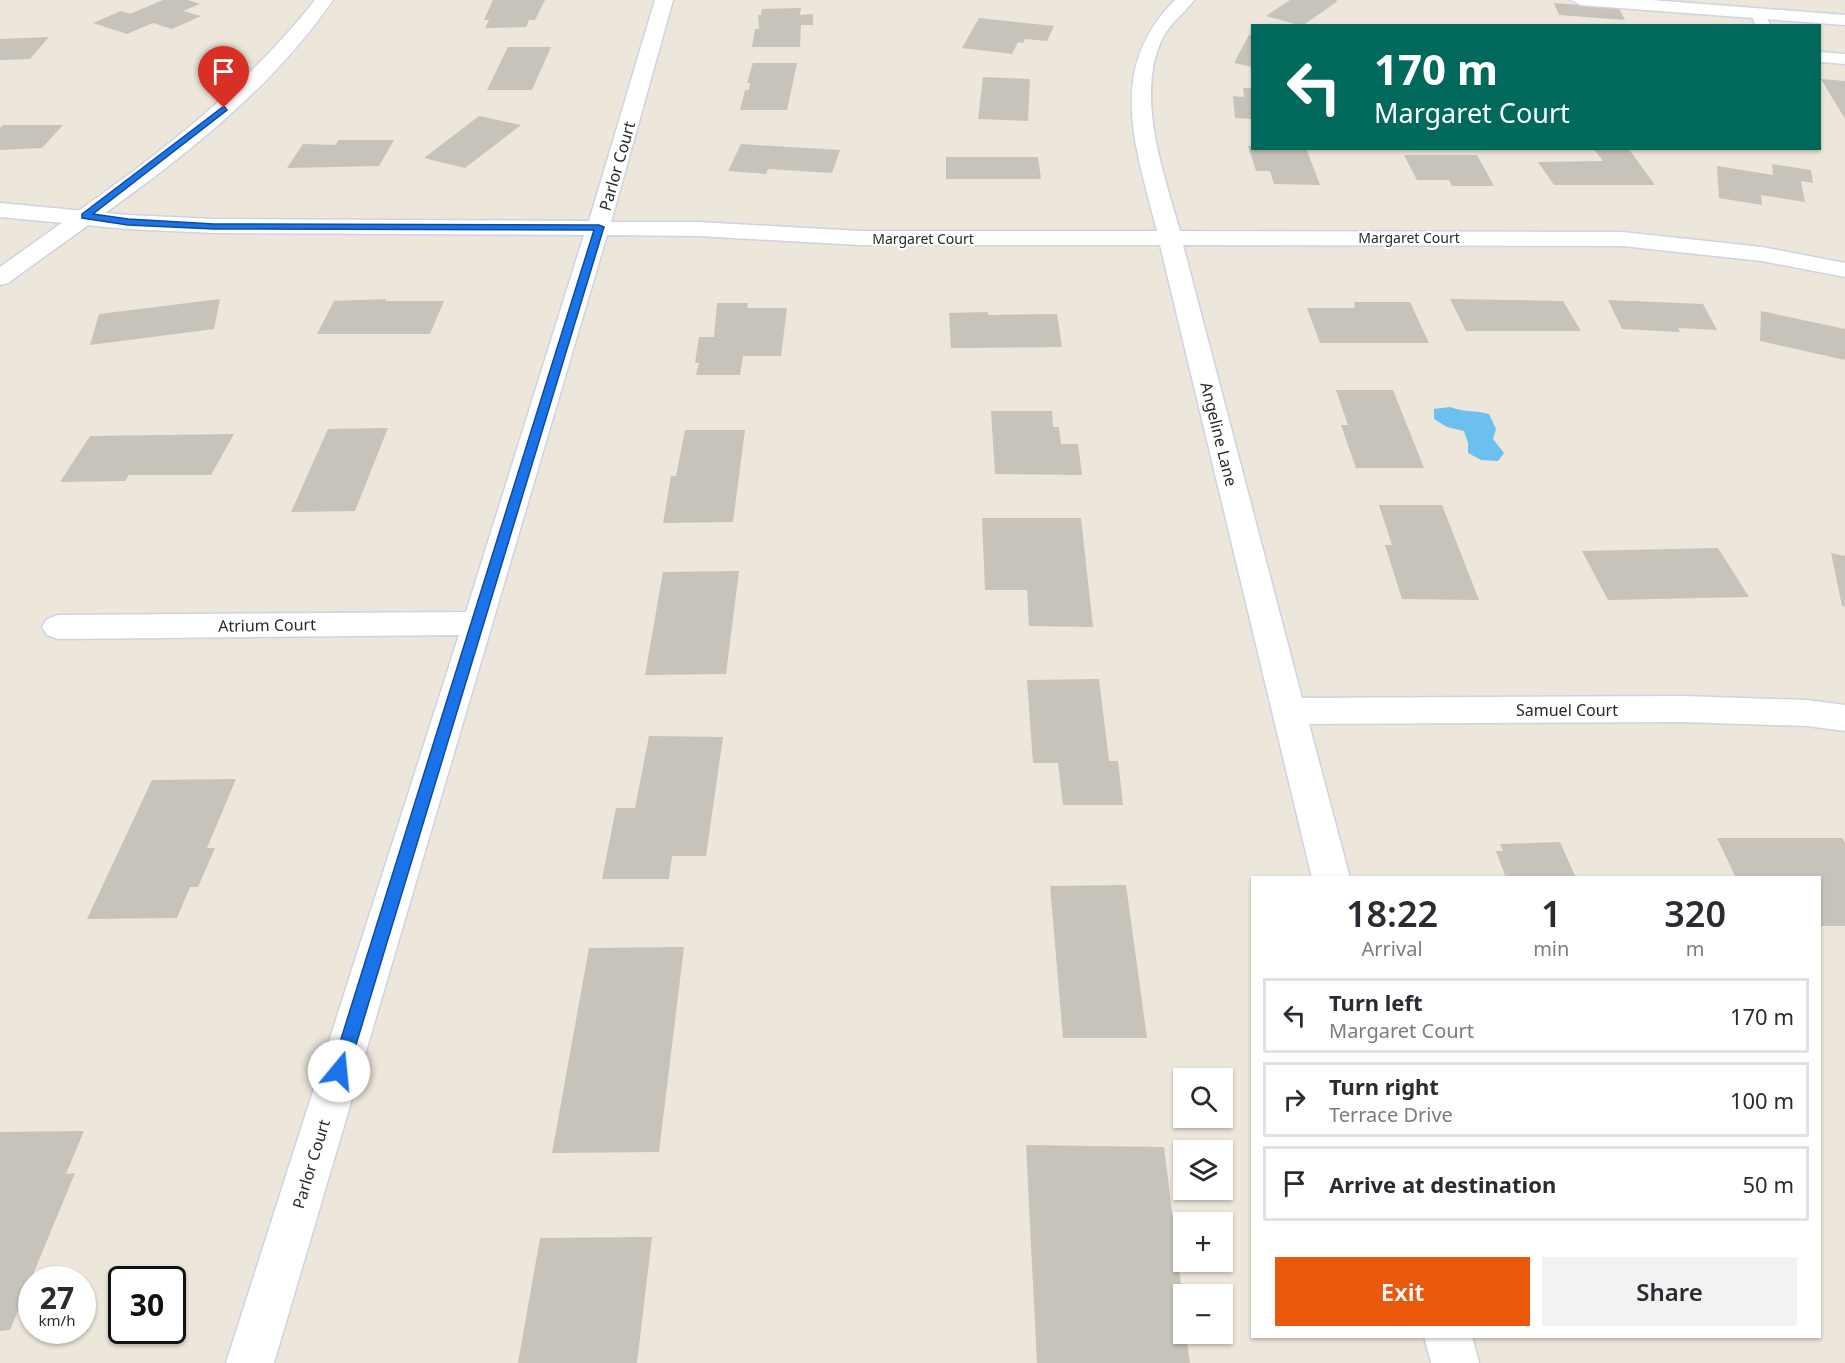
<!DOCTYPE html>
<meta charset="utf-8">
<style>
body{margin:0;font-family:"Noto Sans",sans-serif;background:#f2f2f3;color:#2b2b33;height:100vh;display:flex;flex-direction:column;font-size:22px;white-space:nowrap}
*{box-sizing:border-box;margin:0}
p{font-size:20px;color:#7c7c81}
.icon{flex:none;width:33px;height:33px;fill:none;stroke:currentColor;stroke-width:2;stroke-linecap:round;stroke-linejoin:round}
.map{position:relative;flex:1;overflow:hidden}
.panel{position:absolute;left:1251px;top:876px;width:570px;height:462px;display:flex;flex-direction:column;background:#fff;border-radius:0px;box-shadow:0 2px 4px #0004}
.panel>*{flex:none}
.guide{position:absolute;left:1251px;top:24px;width:570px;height:126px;border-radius:0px;box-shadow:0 2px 4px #0004;background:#00695c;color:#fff;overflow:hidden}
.controls{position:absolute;left:1173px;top:1068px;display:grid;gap:12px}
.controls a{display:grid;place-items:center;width:60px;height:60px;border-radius:0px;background:#fff;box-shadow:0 2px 4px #0004;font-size:30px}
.speed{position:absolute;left:18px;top:1266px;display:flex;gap:12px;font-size:30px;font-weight:700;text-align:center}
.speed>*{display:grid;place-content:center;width:78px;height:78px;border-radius:50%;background:#fff;box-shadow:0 2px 4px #0004;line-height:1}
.speed small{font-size:15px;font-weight:400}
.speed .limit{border:3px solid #111;border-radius:9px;background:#fff;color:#111}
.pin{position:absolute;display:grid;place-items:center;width:51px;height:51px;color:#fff;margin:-62px -26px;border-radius:50% 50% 50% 0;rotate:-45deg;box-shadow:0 0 6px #0007}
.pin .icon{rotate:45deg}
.me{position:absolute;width:66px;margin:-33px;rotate:17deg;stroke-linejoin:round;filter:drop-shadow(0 0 4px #0008)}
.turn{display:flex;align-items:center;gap:21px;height:126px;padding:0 24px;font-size:27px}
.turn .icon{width:78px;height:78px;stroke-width:2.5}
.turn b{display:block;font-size:42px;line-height:51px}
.eta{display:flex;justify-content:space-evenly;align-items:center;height:102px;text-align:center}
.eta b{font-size:36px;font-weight:600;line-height:42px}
.action{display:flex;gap:12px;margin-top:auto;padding:12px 24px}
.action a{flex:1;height:69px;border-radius:0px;background:#ea580c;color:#fff;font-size:24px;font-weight:600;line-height:69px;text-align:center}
.action a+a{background:#f2f2f3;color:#2b2b33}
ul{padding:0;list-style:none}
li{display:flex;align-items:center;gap:18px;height:75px;margin:0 12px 9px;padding:0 12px;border:3px solid #e1e1e2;border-radius:0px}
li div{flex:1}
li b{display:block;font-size:22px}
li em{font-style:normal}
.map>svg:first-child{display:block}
.water{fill:#6cc0ef}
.building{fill:#c7c3ba}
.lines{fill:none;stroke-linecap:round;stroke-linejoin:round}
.service-casing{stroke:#d0d2e2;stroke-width:3}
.minor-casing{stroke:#d0d2e2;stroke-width:3}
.tertiary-casing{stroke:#d0d2e2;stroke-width:3}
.service{fill:#fff;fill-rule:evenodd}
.minor{fill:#fff;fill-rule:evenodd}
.tertiary{fill:#fff;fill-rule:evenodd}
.route{fill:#1a73e8;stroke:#114b97;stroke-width:1.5}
.labels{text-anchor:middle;stroke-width:4.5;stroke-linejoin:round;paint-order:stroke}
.far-street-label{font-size:14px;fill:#292929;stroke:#fff}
.street-label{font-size:16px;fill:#292929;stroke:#fff}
</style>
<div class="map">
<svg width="1845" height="1363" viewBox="0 0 1845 1363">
<rect width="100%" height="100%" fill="#ece6db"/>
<path class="water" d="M1450,407c15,6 25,3 39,7l7,15 -3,10 11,14 -6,8 -17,-1 -13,-7v-10l-4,-12 -17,-4 -13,-8v-10z"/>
<g class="building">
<path d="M163,0h25l12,4 -17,7 18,5 -29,13 -19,-6 -26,11 -34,-11 28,-12 9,3z"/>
<path d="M493,0h52l-10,20h-6l-3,7 -41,1 4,-8h-5z"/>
<path d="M1290,0h45l3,1 -36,25 -36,-10z"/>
<path d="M1554,3l65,5 6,12 -66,-5z"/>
<path d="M801,8l-1,7 13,-1v11h-12l-1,22h-48l3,-18h4l-1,-14h3l1,-6z"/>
<path d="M979,18l75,8 -7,15 -22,-2 -2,4 -5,-1 -6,12 -50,-6z"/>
<path d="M1249,35h3v32l-18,-4z"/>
<path d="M49,37l-19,22 -30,1v-21z"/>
<path d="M508,47h43l-19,43h-45z"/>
<path d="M753,63h44l-10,47h-47l5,-20h4l1,-7h-3z"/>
<path d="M983,77l47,2 -2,42 -50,-2z"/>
<path d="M1821,79l24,2v38z"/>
<path d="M1243,88h9v31l-17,-1 -2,-22 11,1z"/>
<path d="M479,116l42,9 -56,43 -41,-10z"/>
<path d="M3,125h60l-21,23 -42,2v-22z"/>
<path d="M339,140h55l-15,26 -92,2 16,-24 32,1z"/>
<path d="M741,144l99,6 -8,23 -64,-4 -2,5 -38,-3z"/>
<path d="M1248,146l58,2 14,37 -46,-1 -4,-13h-14z"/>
<path d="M1593,148h35l27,37h-101l-16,-23 65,-1z"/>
<path d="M1404,155h73l17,31h-42l-3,-6h-32z"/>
<path d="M946,157h92l3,22h-95z"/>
<path d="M1772,164l39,6 2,13 -12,-2 4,21 -44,-7 1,10 -43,-7 -2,-32 56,9z"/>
<path d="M220,299l-6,30 -124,16 9,-31z"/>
<path d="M386,299l-1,2h59l-14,33h-113l17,-33z"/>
<path d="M1450,299l113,2 18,30h-115z"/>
<path d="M1608,300l95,4 14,26 -39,-2 2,4 -58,-3z"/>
<path d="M1354,302h56l19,41h-109l-13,-35h48z"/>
<path d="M717,303h31l-1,5h40l-6,48h-38l-3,19h-44l3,-12h-4l4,-26h15z"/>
<path d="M1761,311l84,18v31l-85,-19z"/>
<path d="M988,312v3l69,-1 5,33 -111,1 -2,-35z"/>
<path d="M1336,390h57l31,78h-68l-15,-43h7z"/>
<path d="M991,411h61l1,16h6l2,17h17l4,31 -87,-1z"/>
<path d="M388,428l-33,83 -64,1 37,-83z"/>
<path d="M685,430h60l-12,92 -70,1 8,-47h5z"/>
<path d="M234,434l-23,41h-82l-4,6 -65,1 30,-46z"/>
<path d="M1379,505h63l37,95 -77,-1 -17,-54h7z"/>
<path d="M982,518h99l12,109 -64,-1 -2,-36h-42z"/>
<path d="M1718,548l31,49 -141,3 -26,-49z"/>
<path d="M1831,553l14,3v51l-3,-1z"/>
<path d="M739,571l-13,103 -81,1 18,-103z"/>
<path d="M1099,679l10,82h9l5,44h-60l-5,-42h-25l-6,-83z"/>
<path d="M649,736l74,1 -17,119h-34l-3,23h-67l14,-71h19z"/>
<path d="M236,779l-29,69h8l-17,39h-8l-13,31 -90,1 65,-139z"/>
<path d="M1717,838h125l3,5v83h-25v-48h-84z"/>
<path d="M1560,842l16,36h-70l-10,-27h7l-3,-7z"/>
<path d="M1126,885l21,153h-84l-13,-152z"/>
<path d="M684,947l-25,205 -107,1 37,-205z"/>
<path d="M84,1131l-18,43 9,-1 -65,157 -10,1v-199z"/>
<path d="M1026,1145l138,2 20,162v25h2l4,29h-153z"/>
<path d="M652,1237l-15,126h-119l22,-125z"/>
</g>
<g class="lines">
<defs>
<g id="service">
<path d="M1758,10l5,1 8,15h-15l-5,-12z"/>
<path d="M1820,52l25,2v10l-25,-2z"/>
</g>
<g id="minor">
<path d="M655,0h18l-62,222h87l161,9h298c-21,-84 -52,-161 18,-231h19c-10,14 -24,23 -32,39 -27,59 2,134 18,192l442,1 140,15 83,16v14l-83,-16 -140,-15 -439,-1 119,453 381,-2 124,4 38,5v26l-38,-5 -124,-4 -374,2 41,154h-38l-152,-633h-301l-161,-9 -91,-1 -333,1128h-48l233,-728 -401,4 -11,-4 -5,-8 5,-8 11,-4 408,-3 118,-377 -370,-2 -86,-4 -128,-12v-14l128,12 86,4 375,2z"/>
<path d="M1571,0h80l194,15v10l-265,-20z"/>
<path d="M1424,1336h48l7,27h-48z"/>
</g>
<path id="tertiary" d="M315,0h18c-83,120 -209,198 -325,283l-8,2v-18c114,-82 227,-155 315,-267z"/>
</defs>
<use href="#service" class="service-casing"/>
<use href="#minor" class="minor-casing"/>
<use href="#tertiary" class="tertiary-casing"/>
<use href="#service" class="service"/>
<use href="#minor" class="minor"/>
<use href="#tertiary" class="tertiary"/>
</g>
<path class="route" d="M224,106l3,4 -134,104 35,5 86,5 385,1 5,2 -256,844 -3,6 -6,3 -6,-3 -2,-6 263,-841 -380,-1 -86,-4 -46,-7v-4z"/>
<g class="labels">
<g class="far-street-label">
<text x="1409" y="243">Margaret Court</text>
<text x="923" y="244">Margaret Court</text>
</g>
<g class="street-label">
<text transform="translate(617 166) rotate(-74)" y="6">Parlor Court</text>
<text transform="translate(1219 434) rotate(76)" y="6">Angeline Lane</text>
<text transform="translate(267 625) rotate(-1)" y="6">Atrium Court</text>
<text x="1567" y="716">Samuel Court</text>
<text transform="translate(311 1164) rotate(-73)" y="6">Parlor Court</text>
</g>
</g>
</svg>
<div class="controls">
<a><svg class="icon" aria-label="search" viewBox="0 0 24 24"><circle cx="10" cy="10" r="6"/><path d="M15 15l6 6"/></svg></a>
<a><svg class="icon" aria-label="layers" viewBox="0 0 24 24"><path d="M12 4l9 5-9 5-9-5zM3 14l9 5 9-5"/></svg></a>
<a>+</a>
<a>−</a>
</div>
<div class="speed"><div>27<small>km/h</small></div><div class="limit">30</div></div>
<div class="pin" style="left:224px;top:108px;background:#d93025"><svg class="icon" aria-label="arrive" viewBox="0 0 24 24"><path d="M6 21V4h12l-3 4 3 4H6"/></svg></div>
<svg class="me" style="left:339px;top:1071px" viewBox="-20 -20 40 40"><circle r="19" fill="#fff"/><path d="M0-13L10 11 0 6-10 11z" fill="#1a73e8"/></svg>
<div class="guide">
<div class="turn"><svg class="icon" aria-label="left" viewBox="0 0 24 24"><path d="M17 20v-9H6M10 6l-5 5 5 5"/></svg><div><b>170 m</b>Margaret Court</div></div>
</div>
<section class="panel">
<div class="eta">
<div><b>18:22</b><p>Arrival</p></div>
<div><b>1</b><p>min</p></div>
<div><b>320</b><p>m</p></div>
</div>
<ul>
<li><svg class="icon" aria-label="left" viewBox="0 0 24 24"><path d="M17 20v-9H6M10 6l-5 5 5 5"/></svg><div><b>Turn left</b><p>Margaret Court</p></div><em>170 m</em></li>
<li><svg class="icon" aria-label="right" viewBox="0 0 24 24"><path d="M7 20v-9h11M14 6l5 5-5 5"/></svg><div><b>Turn right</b><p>Terrace Drive</p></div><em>100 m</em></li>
<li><svg class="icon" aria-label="arrive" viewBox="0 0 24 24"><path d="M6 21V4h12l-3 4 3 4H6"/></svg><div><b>Arrive at destination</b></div><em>50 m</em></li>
</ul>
<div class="action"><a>Exit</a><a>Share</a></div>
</section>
</div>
